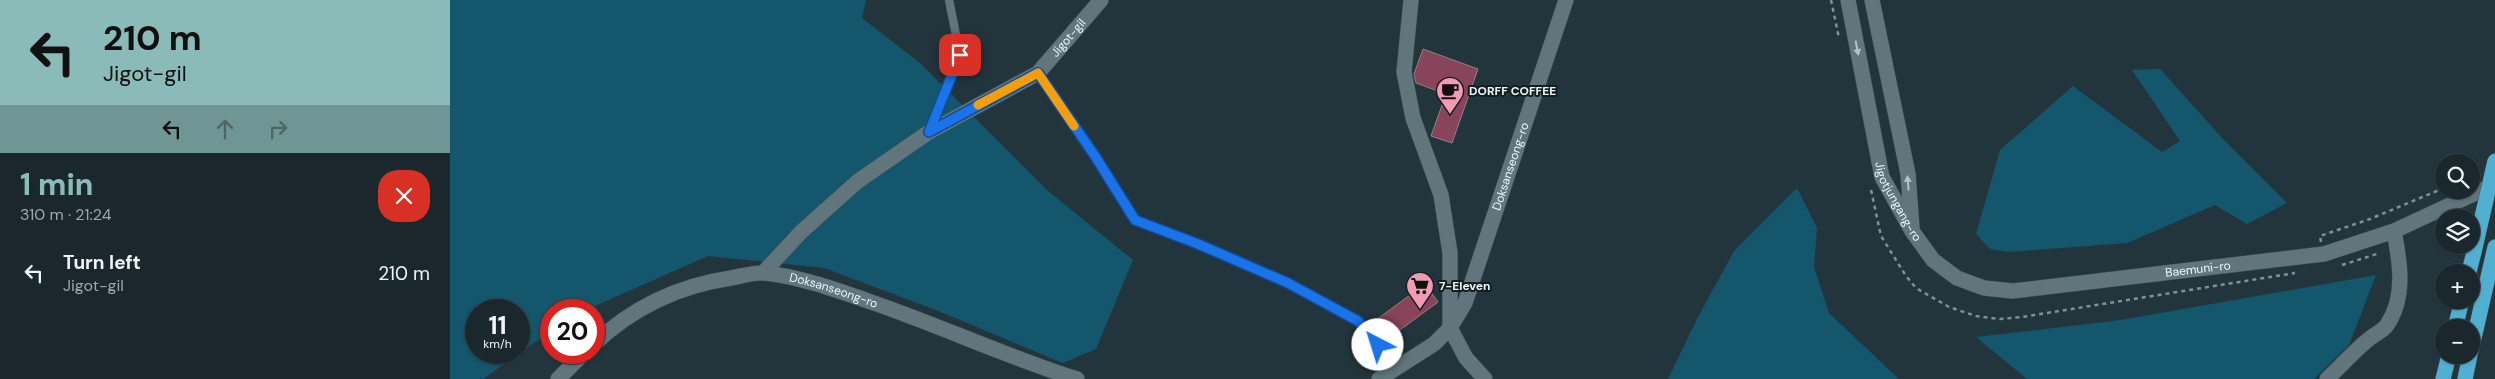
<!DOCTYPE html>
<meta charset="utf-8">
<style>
body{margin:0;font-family:"DM Sans",sans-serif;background:#233035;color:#f1f3f6;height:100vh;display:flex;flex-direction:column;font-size:19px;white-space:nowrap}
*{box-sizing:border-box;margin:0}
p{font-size:16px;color:#9fa6aa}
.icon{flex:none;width:28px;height:28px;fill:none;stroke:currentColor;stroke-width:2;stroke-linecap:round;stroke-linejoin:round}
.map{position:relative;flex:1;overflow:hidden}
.side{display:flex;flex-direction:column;background:#1a282d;width:450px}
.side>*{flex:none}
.guide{background:#8bbbb9;color:#111;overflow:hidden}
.controls{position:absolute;left:1985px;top:154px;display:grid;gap:10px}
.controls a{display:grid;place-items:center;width:45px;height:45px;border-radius:50%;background:#1a282d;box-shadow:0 1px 4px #0004,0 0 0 1px #384449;font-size:25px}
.speed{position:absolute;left:15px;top:299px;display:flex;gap:10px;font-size:25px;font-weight:700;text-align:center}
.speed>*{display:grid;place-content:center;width:65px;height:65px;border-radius:50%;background:#1a282d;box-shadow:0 1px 4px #0004,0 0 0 1px #384449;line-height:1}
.speed small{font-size:12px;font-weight:400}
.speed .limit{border:8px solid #d22;background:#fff;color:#111}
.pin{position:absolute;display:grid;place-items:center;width:42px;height:42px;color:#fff;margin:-21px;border-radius:10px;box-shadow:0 2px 8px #0006}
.me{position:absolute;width:55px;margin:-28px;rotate:320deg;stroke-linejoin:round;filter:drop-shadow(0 0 4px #0008)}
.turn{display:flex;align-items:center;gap:18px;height:105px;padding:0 20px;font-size:22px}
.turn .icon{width:65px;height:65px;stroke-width:2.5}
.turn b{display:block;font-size:35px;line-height:42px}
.lanes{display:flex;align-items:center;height:48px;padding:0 20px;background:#0003;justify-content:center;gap:25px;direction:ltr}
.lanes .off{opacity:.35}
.round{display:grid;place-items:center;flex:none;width:52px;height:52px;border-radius:20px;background:#233035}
.overview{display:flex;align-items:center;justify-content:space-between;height:85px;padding:0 20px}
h1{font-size:30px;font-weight:800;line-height:38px;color:#8bbbb9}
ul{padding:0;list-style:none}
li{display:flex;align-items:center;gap:15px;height:70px;padding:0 20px}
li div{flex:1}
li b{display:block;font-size:19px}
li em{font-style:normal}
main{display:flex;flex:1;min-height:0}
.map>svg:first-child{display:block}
.green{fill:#14566b;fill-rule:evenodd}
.building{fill:#88445a;stroke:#947f84}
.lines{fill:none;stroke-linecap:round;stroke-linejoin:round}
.lane-casing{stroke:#415157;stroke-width:9}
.street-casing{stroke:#415157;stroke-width:16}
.secondary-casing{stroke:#415157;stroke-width:16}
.highway-casing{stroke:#415157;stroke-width:16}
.path{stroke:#809095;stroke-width:2.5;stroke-dasharray:4 4;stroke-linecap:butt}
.lane{stroke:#61757d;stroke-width:8}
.street{stroke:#61757d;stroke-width:15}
.secondary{stroke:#61757d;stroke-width:15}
.highway{stroke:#51b0d1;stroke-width:15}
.highway-bridge-casing{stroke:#415157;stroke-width:16;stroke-linecap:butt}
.highway-bridge{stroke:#51b0d1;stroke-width:15}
.oneway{fill:#b4c3c9}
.route-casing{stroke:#114b97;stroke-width:12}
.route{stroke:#1a73e8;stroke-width:9}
.slow{stroke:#f59e0b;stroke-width:9}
.labels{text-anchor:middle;stroke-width:4;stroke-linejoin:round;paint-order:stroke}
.street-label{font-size:12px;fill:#ebf7fb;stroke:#131c1f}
.poi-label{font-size:12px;font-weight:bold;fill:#ebf7fb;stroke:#131c1f;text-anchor:start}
</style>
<main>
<section class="side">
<div class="guide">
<div class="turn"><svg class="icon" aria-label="left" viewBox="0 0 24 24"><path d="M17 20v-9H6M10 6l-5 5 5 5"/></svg><div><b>210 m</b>Jigot-gil</div></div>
<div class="lanes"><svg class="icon" aria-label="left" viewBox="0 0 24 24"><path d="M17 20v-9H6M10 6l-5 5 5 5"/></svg><svg class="icon off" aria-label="ahead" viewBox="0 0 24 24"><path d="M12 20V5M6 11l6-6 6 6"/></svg><svg class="icon off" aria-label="right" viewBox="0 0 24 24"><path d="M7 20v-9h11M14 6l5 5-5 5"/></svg></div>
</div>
<div class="overview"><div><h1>1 min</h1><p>310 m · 21:24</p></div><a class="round" style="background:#d93025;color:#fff"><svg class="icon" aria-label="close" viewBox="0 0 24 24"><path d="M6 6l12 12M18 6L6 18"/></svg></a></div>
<ul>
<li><svg class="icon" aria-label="left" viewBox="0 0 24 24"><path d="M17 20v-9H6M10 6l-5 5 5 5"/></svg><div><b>Turn left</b><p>Jigot-gil</p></div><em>210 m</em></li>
</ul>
</section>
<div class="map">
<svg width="2045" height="379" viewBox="0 0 2045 379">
<rect width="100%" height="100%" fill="#23353c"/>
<g class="green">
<path d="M0,0h416l-4,18 58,45 128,128 85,69 -37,89 -33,14 -127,-53 -112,-42 -116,-12 -122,54h-35v21l-68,48h-33zM26,310h43v42h-43z"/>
<path d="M1710,69l62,69 65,65 -40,21 -32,-19 -88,38 -118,9 -19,-3 -14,-15 24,-84 73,-64 89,66 18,-11 -48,-71z"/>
<path d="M1347,188l20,40 -3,39 15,46 70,66h-231l29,-60 37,-68z"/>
<path d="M1926,275l-27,70 -35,34h-287l-51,-42 145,-17z"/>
</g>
<g class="building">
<path d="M973,49l55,20 -26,74 -21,-7 15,-42 -30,-11 -2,-9z"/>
<path d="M975,284l13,18 -49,36 -13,-18z"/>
</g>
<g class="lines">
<defs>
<g id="lane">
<path d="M588,73l57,83 40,64 63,24 90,39 70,38 39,47"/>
<path d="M481,129l29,-74 -11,-55"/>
</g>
<g id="street">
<path d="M961,0l-7,72 9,46 28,77 9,58v75l16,30 19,21"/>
<path id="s1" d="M313,273l38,-41 57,-51 71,-49 109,-59 63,-73"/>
<path d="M1877,379c14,-13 27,-28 42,-40 6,-5 14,-8 18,-14 19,-28 13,-63 7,-94"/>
</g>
<g id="secondary">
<path id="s2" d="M1398,0l34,177 30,54 21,29 24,18 27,10 29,3 311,-37 70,-23 101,-47"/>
<path d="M1422,0l36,174 4,53"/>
<path id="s3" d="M144,344c39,-37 83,-58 137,-66 11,-2 24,-6 34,-5 36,4 72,17 106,29 70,24 136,55 206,77"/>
<path d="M108,379l27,-27"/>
<path id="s4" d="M929,379l55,-35 16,-16 15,-25 101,-303"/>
</g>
<g id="highway">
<path d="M2019,272l5,-20"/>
<path d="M2005,328l7,-28"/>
<path d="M2021,351l24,-104"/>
<path d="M1993,379l6,-24"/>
<path d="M2015,379l5,-24"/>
</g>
</defs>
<use href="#lane" class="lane-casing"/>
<use href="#street" class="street-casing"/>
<use href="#secondary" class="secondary-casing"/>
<use href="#highway" class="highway-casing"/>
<g class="path">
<path d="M1381,0l8,38"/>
<path d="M2021,176l7,-4"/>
<path d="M1421,190l10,46 25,40 10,12 33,19 27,9 24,3 22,-2 273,-44"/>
<path d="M1871,242l-1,-6 50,-17 74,-31"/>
<path d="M1892,265l38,-12"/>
</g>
<use href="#lane" class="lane"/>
<use href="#street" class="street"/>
<use href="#secondary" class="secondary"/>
<use href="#highway" class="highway"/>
<defs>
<path id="highway-bridge" d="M2024,252l21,-91"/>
</defs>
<use href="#highway-bridge" class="highway-bridge-casing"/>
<use href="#highway-bridge" class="highway-bridge"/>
</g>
<defs><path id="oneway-solid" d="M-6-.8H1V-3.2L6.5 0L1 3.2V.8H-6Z" transform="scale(1.25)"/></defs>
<g class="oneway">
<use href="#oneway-solid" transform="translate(1407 48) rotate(79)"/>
<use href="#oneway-solid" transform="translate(1458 183) rotate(-95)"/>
</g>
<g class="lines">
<defs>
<path id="route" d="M510,55l-31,77 109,-59 57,83 40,64 63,24 90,39 70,38 20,24"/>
</defs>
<use href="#route" class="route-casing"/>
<use href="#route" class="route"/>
<path class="slow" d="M528,105l60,-32 36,53"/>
</g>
<defs>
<symbol id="cafe-pin" viewBox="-11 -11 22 30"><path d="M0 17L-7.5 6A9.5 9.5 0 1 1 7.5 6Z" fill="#f09ab4" stroke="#131c1f"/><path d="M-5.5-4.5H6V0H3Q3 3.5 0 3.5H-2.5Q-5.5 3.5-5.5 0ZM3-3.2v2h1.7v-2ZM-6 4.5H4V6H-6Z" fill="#111"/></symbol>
<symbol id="supermarket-pin" viewBox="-11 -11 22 30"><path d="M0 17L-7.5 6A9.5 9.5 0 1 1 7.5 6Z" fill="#f09ab4" stroke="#131c1f"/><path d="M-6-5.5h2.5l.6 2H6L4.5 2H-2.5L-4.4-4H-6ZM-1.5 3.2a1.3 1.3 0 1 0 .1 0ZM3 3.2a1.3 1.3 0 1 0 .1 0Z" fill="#111"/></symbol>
</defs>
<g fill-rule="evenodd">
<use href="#cafe-pin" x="984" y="75" width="32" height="43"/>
<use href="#supermarket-pin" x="954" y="270" width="32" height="43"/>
</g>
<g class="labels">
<g class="street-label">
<text dy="4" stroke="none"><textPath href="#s1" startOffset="389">Jigot-gil</textPath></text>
<text dy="4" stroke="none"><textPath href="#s4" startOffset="261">Doksanseong-ro</textPath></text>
<text dy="4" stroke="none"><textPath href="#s2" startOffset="209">Jigotjungang-ro</textPath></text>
<text dy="4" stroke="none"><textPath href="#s2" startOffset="552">Baemuni-ro</textPath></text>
<text dy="4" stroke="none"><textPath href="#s3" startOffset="260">Doksanseong-ro</textPath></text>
</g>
<g class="poi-label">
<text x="1019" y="95">DORFF COFFEE</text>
<text x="989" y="290">7-Eleven</text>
</g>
</g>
</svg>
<div class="controls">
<a><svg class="icon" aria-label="search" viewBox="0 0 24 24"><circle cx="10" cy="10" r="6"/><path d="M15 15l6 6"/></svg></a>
<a><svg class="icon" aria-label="layers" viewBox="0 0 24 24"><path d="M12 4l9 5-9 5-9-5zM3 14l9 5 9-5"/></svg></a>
<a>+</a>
<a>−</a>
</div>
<div class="speed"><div>11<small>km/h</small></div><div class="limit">20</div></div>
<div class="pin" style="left:510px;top:55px;background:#d93025"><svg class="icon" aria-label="arrive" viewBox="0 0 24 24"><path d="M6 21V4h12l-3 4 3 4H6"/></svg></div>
<svg class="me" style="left:928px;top:345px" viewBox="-20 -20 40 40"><circle r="19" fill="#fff"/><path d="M0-13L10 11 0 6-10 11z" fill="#1a73e8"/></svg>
</div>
</main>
